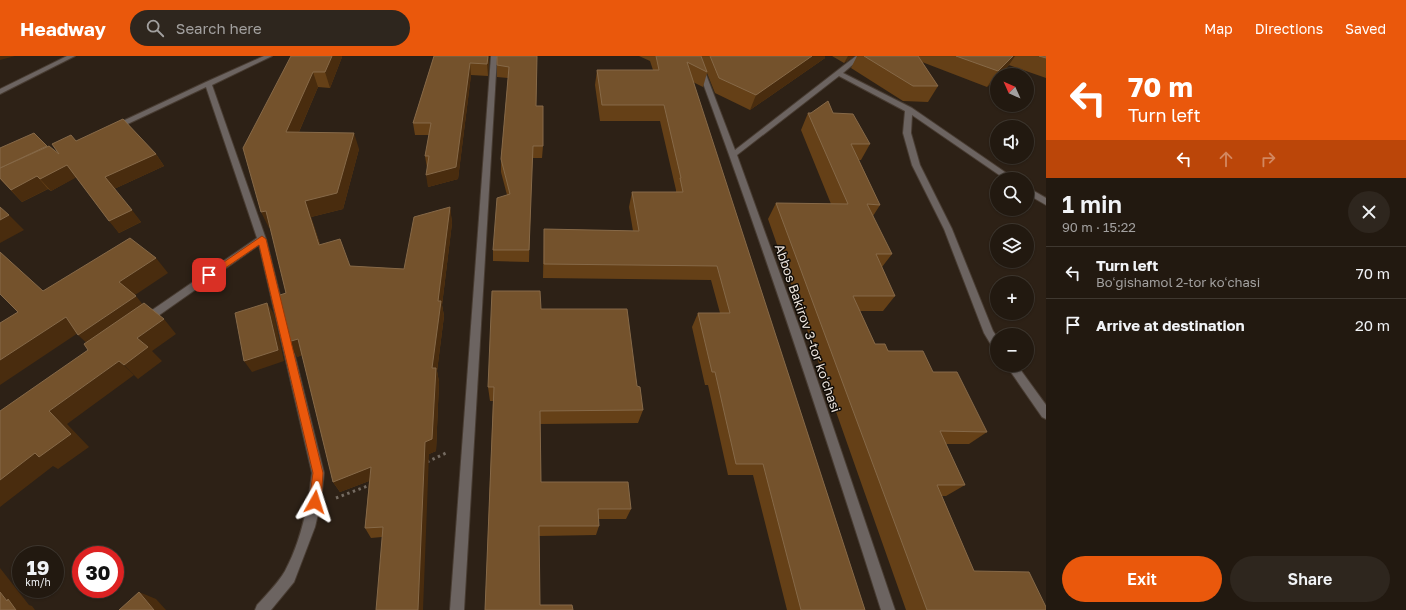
<!DOCTYPE html>
<meta charset="utf-8">
<style>
body{margin:0;font-family:"Golos Text",sans-serif;background:#2e261e;color:#f1f3f6;height:100vh;display:flex;flex-direction:column;font-size:15px;white-space:nowrap}
*{box-sizing:border-box;margin:0}
p{font-size:13px;color:#a2a09f}
.icon{flex:none;width:22px;height:22px;fill:none;stroke:currentColor;stroke-width:2;stroke-linecap:round;stroke-linejoin:round}
.map{position:relative;flex:1;overflow:hidden}
.details{display:flex;flex-direction:column;background:#221910;width:360px}
.details>*{flex:none}
.hud{background:#ea580c;color:#fff;overflow:hidden}
.needle{width:26px;rotate:315deg}
.controls{position:absolute;left:990px;top:12px;display:grid;gap:8px}
.controls a{display:grid;place-items:center;width:44px;height:44px;border-radius:50%;background:#221910;box-shadow:0 1px 3px #0004,0 0 0 1px #3f3830;font-size:20px}
.speed{position:absolute;left:12px;top:490px;display:flex;gap:8px;font-size:20px;font-weight:700;text-align:center}
.speed>*{display:grid;place-content:center;width:52px;height:52px;border-radius:50%;background:#221910;box-shadow:0 1px 3px #0004,0 0 0 1px #3f3830;line-height:1}
.speed small{font-size:10px;font-weight:400}
.speed .limit{border:6px solid #d22;background:#fff;color:#111}
.pin{position:absolute;display:grid;place-items:center;width:34px;height:34px;color:#fff;margin:-17px;border-radius:8px;box-shadow:0 2px 6px #0006}
.me{position:absolute;width:44px;margin:-22px;rotate:6deg;stroke-linejoin:round;filter:drop-shadow(0 0 3px #0008)}
.turn{display:flex;align-items:center;gap:14px;height:84px;padding:0 16px;font-size:18px}
.turn .icon{width:52px;height:52px;stroke-width:2.5}
.turn b{display:block;font-size:28px;line-height:34px}
.lanes{display:flex;align-items:center;height:38px;padding:0 16px;background:#0003;justify-content:center;gap:20px;direction:ltr}
.lanes .off{opacity:.35}
.round{display:grid;place-items:center;flex:none;width:42px;height:42px;border-radius:21px;background:#2e261e}
.head{display:flex;align-items:center;justify-content:space-between;height:68px;padding:0 16px}
h1{font-size:24px;font-weight:600;line-height:30px}
.action{display:flex;gap:8px;margin-top:auto;padding:8px 16px}
.action a{flex:1;height:46px;border-radius:24px;background:#ea580c;color:#fff;font-size:16px;font-weight:600;line-height:46px;text-align:center}
.action a+a{background:#2e261e;color:#f1f3f6}
ul{padding:0;list-style:none}
li{display:flex;align-items:center;gap:12px;height:52px;padding:0 16px;border-top:1px solid #3f3830}
li div{flex:1}
li b{display:block;font-size:15px}
li em{font-style:normal}
header{display:flex;align-items:center;gap:24px;box-sizing:border-box;height:56px;padding:0 20px;background:#ea580c;color:#fff}
header strong{font-size:19px}
nav{display:flex;gap:22px;margin-inline-start:auto;font-size:14px}
.search{width:280px;height:36px;background:#2e261e;display:flex;align-items:center;gap:10px;box-sizing:border-box;padding:0 14px;border-radius:22px;color:#a2a09f;font-size:15px}
main{display:flex;flex:1;min-height:0}
.map>svg:first-child{display:block}
.lines{fill:none;stroke-linecap:round;stroke-linejoin:round}
.lane-casing{stroke:#483c32;stroke-width:2}
.street-casing{stroke:#483c32;stroke-width:2}
.path{stroke:#756b61;stroke-width:3;stroke-dasharray:2.5 3.5;stroke-linecap:butt}
.lane{fill:#6c6461;fill-rule:evenodd}
.street{fill:#6c6461;fill-rule:evenodd}
.wall{fill:#654017}
.shaded-wall{fill:#492c0e}
.building{fill:#74522c;stroke:#866948}
.route{fill:#ea580c;stroke:#983908}
.labels{text-anchor:middle;stroke-width:3;stroke-linejoin:round;paint-order:stroke}
.street-label{font-size:13px;fill:#ece4dd;stroke:#110c07}
</style>
<header>
<strong>Headway</strong>
<div class="search"><svg class="icon" aria-label="search" viewBox="0 0 24 24"><circle cx="10" cy="10" r="6"/><path d="M15 15l6 6"/></svg>Search here</div>
<nav><a>Map</a><a>Directions</a><a>Saved</a></nav>
</header>
<main>
<div class="map">
<svg width="1046" height="554" viewBox="0 0 1046 554">
<rect width="100%" height="100%" fill="#2d2116"/>
<g class="lines">
<defs>
<path id="lane" d="M67,0h8l-75,38v-5z"/>
<g id="street">
<path d="M264,0h8l-60,29 54,154 58,234 -3,28 -6,26 -21,55 -23,28h-16l2,-5c9,-10 21,-22 28,-34 16,-30 23,-64 27,-98l-53,-228 -111,78h-6l-2,-3 2,-3 115,-79 -51,-151 -89,42h-6l-1,-2 96,-45z"/>
<path d="M491,0h6l-33,554h-14z"/>
<path d="M693,0h6l36,94 121,-94h7l-20,17 69,35 103,71h-10l-93,-64 -1,18 9,32 32,64 41,102 4,6v12l-4,-1 -9,-15 -40,-104 -32,-64 -9,-32 2,-22 -66,-35 -102,79 64,177 94,278h-14c-59,-186 -120,-371 -188,-554z"/>
<path d="M1027,131l19,11v7l-19,-11z"/>
<path d="M1006,309h11l29,40v14l-4,-2z"/>
</g>
</defs>
<use href="#lane" class="lane-casing"/>
<use href="#street" class="street-casing"/>
<g class="path">
<path d="M427,406l19,-9"/>
<path d="M336,442l34,-13"/>
</g>
<use href="#lane" class="lane"/>
<use href="#street" class="street"/>
</g>
<g class="wall">
<path d="M291,0l51,1 -12,31 -12,-1 -19,45 60,17 -16,60 -32,8 9,27 30,22 54,3 46,-62 2,16 -10,82 2,11 -7,55 2,11 -3,69 -7,3 -47,83 -11,1 -6,-10 4,-47 -29,11 -7,-10 -31,-127 -5,2 -11,-64 -16,-66 -1,1z"/>
<path d="M434,0h55l-1,20 -17,-1 -13,104 -30,8 -1,-19 -2,-12 4,-21h-14l-2,-12z"/>
<path d="M537,0l-1,50 7,40 -1,12h-10l-3,104 -36,-1v-11l14,-55 -6,-23v-13l7,-81 -11,-1v-12z"/>
<path d="M639,0h186v2l-75,52 -35,-17 -8,-20 -4,14 -10,-5 172,528h-78l-34,-135h-25l-20,-90h-3l-13,-58 6,-14h22l-9,-33 -168,-2 1,-49 89,2 -4,-24 3,-15h44v-2l-16,-69h-60l-5,-36 2,-15h56l-3,-9z"/>
<path d="M832,0h22l-10,7z"/>
<path d="M857,0h189v22l-37,-13 -22,22 -65,-25 16,24 -10,16 -25,-1 -52,-33z"/>
<path d="M808,57h25l37,31 -9,16h-2l21,45 -7,11 19,38 -10,13 13,29 -12,15h-23l15,33 58,28 54,60 -18,12h-23l19,41 -19,11h-4l32,75 72,39h-140l-138,-391 8,-16 55,1 -30,-74z"/>
<path d="M76,85l80,13 8,12 -50,23 27,33 -22,11 -43,-56 -25,14 -3,-2 -26,13 -22,-23v-31l48,-2 11,8z"/>
<path d="M541,253l96,77 6,24 -5,13 -98,1 1,58 90,27 -5,10h-27v7l-3,9 -57,1 1,69 -55,5 8,-209h-3l-2,-14z"/>
</g>
<g class="shaded-wall">
<path d="M0,0h15l-15,4z"/>
<path d="M332,0h10v1l-12,31 -5,-16z"/>
<path d="M488,0h1l-1,20 -1,-12z"/>
<path d="M812,0h13v2l-75,52 6,-15z"/>
<path d="M848,0h6l-10,7z"/>
<path d="M1013,0h2l-6,9 -10,10h-2v2l-10,10 11,-16z"/>
<path d="M470,7l1,12 -13,104 -30,8 -2,-12z"/>
<path d="M313,16l5,15 -26,61 -6,-16z"/>
<path d="M354,77l5,16 -16,60 -32,8 14,43 -6,-15 -14,-44z"/>
<path d="M156,98l8,12 -50,23 -9,-12z"/>
<path d="M67,109l10,12 -26,14 -11,-12z"/>
<path d="M37,120l11,13 -26,13 -11,-12z"/>
<path d="M450,151l2,16 -10,82 2,11 -7,55 2,11 -3,69 -7,3 -6,156h-5l7,-168 7,-74 6,-67z"/>
<path d="M132,154l9,12 -22,11 -10,-12z"/>
<path d="M266,155l7,15 -4,2 -8,-16z"/>
<path d="M9,159l15,15 -24,13v-23z"/>
<path d="M156,202l12,15 -36,24 -13,-15z"/>
<path d="M136,240l12,15 -55,38 -15,-14z"/>
<path d="M267,247l7,11 10,47 -32,11 -8,-11z"/>
<path d="M66,261l15,14 -81,54v-25z"/>
<path d="M164,263l12,15 -24,17 10,10 -24,18 -14,-14 13,-27z"/>
<path d="M298,283l8,15 -9,3 -9,-15z"/>
<path d="M119,305l15,14 -67,49 22,23 -31,22 -5,-3 -53,41v-27l49,-69z"/>
<path d="M371,411l6,11 -37,14 -7,-10z"/>
<path d="M0,512l29,37 3,1 3,4h-19l-9,-9 -7,-9z"/>
<path d="M139,536l17,7 10,11h-12z"/>
</g>
<g class="building">
<path d="M291,0h41l-7,16h-12l-27,60 68,1 -17,60 -32,8 14,44 21,-6 10,27 54,3 10,-52 36,-10 -12,94h3l-9,67h4l-4,71 -7,3 -7,168h-42l7,-83 -18,1 6,-61 -38,15 -35,-143 -10,3 -11,-46 9,-3 -20,-82 -5,1 -18,-64z"/>
<path d="M434,0h54l-1,8 -17,-1 -14,104 -30,8 3,-19h-4l6,-33h-18z"/>
<path d="M497,0h40l-1,50h7v40h-10l-4,104h-36l4,-52 13,-4 -9,-35 8,-92 -12,-2z"/>
<path d="M656,0h45l6,16 -20,-10 178,548h-64l-38,-146h-27l-21,-92h-3l-14,-59h32l-13,-47 -173,-2v-35l95,2 -7,-39h51l-3,-14h1l-17,-73h-62l-5,-35h62z"/>
<path d="M710,0h102l-56,39 -37,-17z"/>
<path d="M864,0h54l20,30h-25z"/>
<path d="M956,0h57l-15,15z"/>
<path d="M1039,0h7v2z"/>
<path d="M828,45l5,12 20,1 17,30h-19l29,61 -13,-1 25,50h-16l19,42h-42l22,48h10l3,7h35l10,21h24l30,60 -47,-1 25,54h-28l37,86 55,1 17,35v3h-119l-151,-407 72,1 -40,-91h3z"/>
<path d="M123,63l33,35 -51,23 27,33 -23,11 -42,-56 -27,14 -3,-3 -26,14 -11,-12v-10l49,-22 10,8 -7,-10 19,-9 5,6z"/>
<path d="M34,77l13,13 -47,22v-20z"/>
<path d="M0,151l9,8 -9,5z"/>
<path d="M130,182l26,20 -37,24 17,14 -58,39 -12,-18 -66,43v-37l18,-11 -18,-18v-42l43,39z"/>
<path d="M492,235h48l1,18h86l10,77 3,1 3,23 -103,1 1,71h87l3,27h-33l1,17h-60l1,79h32l1,5h-88l9,-223h-6z"/>
<path d="M144,247l20,16 -27,19 11,9 -24,18 -5,-4 -70,50 22,23 -32,23 -4,-4 -35,27v-69l88,-61 -4,-6z"/>
<path d="M267,247l11,47 -34,11 -9,-48z"/>
<path d="M0,536l7,9 1,-2 8,11h-16z"/>
<path d="M139,536l15,18h-35z"/>
</g>
<path class="route" d="M262,180l4,3 57,234 -2,29 -2,3 -4,2 -4,-2 -2,-3 4,-29 -54,-228 -47,32 -3,1 -4,-3z"/>
<g class="labels">
<g class="street-label">
<text transform="translate(808 272) rotate(71)" y="5">Abbos Bakirov 3-tor koʻchasi</text>
</g>
</g>
</svg>
<div class="controls">
<a><svg class="needle" viewBox="-14 -14 28 28"><path d="M0-13l5 13h-10z" fill="#e53935"/><path d="M0 13l5-13h-10z" fill="#a2a09f"/></svg></a>
<a><svg class="icon" aria-label="sound" viewBox="0 0 24 24"><path d="M4 9h4l5-4v14l-5-4H4zM17 9q2 3 0 6"/></svg></a>
<a><svg class="icon" aria-label="search" viewBox="0 0 24 24"><circle cx="10" cy="10" r="6"/><path d="M15 15l6 6"/></svg></a>
<a><svg class="icon" aria-label="layers" viewBox="0 0 24 24"><path d="M12 4l9 5-9 5-9-5zM3 14l9 5 9-5"/></svg></a>
<a>+</a>
<a>−</a>
</div>
<div class="speed"><div>19<small>km/h</small></div><div class="limit">30</div></div>
<div class="pin" style="left:209px;top:219px;background:#d93025"><svg class="icon" aria-label="arrive" viewBox="0 0 24 24"><path d="M6 21V4h12l-3 4 3 4H6"/></svg></div>
<svg class="me" style="left:315px;top:446px" viewBox="-20 -20 40 40"><path d="M0-17L14 15 0 8-14 15z" fill="#ea580c" stroke="#fff" stroke-width="4"/></svg>
</div>
<section class="details">
<div class="hud">
<div class="turn"><svg class="icon" aria-label="left" viewBox="0 0 24 24"><path d="M17 20v-9H6M10 6l-5 5 5 5"/></svg><div><b>70 m</b>Turn left</div></div>
<div class="lanes"><svg class="icon" aria-label="left" viewBox="0 0 24 24"><path d="M17 20v-9H6M10 6l-5 5 5 5"/></svg><svg class="icon off" aria-label="ahead" viewBox="0 0 24 24"><path d="M12 20V5M6 11l6-6 6 6"/></svg><svg class="icon off" aria-label="right" viewBox="0 0 24 24"><path d="M7 20v-9h11M14 6l5 5-5 5"/></svg></div>
</div>
<div class="head"><div><h1>1 min</h1><p>90 m · 15:22</p></div><a class="round"><svg class="icon" aria-label="close" viewBox="0 0 24 24"><path d="M6 6l12 12M18 6L6 18"/></svg></a></div>
<ul>
<li><svg class="icon" aria-label="left" viewBox="0 0 24 24"><path d="M17 20v-9H6M10 6l-5 5 5 5"/></svg><div><b>Turn left</b><p>Boʻgishamol 2-tor koʻchasi</p></div><em>70 m</em></li>
<li><svg class="icon" aria-label="arrive" viewBox="0 0 24 24"><path d="M6 21V4h12l-3 4 3 4H6"/></svg><div><b>Arrive at destination</b></div><em>20 m</em></li>
</ul>
<div class="action"><a>Exit</a><a>Share</a></div>
</section>
</main>
